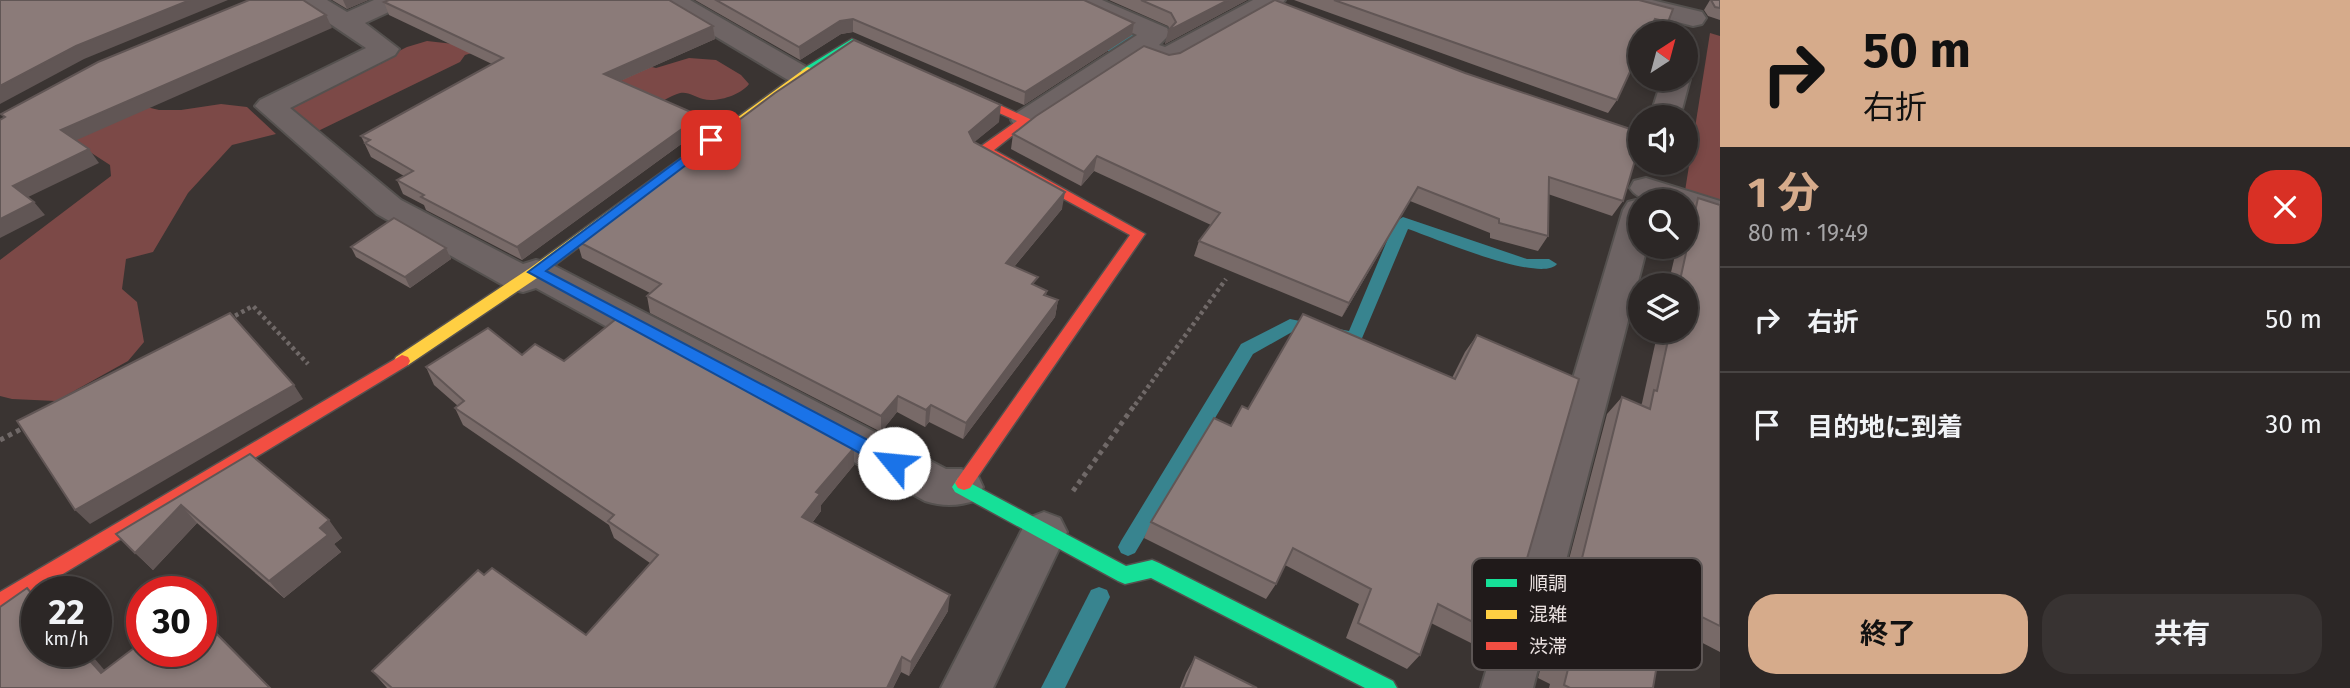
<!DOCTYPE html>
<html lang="ja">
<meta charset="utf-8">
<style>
body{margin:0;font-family:"Fira Sans","Noto Sans JP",sans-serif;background:#383332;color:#f1f3f6;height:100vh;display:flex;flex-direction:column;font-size:26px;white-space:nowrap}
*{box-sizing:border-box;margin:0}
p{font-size:23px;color:#a6a5a7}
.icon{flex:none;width:38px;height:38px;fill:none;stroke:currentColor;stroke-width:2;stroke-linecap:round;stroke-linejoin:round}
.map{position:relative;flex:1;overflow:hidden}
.details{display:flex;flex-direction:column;background:#2c2726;width:630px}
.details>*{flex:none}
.guide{background:#d6ab8b;color:#111;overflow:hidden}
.needle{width:46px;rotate:36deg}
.buttons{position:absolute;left:1628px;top:21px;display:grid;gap:14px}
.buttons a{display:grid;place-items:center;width:70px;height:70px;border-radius:50%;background:#2c2726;box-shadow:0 4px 10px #0003,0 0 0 2px #484443;font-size:35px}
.speed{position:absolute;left:21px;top:576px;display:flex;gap:14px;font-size:35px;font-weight:700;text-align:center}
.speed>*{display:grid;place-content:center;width:91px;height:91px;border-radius:50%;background:#2c2726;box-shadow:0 4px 10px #0003,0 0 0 2px #484443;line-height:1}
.speed small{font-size:18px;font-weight:400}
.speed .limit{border:10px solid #d22;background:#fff;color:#111}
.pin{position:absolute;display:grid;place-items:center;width:60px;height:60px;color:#fff;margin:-30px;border-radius:14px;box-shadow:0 4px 10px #0006}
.me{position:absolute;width:77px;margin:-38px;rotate:298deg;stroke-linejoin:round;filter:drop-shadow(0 0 5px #0008)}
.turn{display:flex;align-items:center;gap:24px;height:147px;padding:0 28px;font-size:32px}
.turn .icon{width:91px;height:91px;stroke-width:2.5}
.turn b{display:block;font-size:49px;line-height:60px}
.round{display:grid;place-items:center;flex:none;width:74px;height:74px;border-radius:28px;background:#383332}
.head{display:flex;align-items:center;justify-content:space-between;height:119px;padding:0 28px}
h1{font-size:42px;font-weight:700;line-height:52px;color:#d6ab8b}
.cta{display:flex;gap:14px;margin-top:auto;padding:14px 28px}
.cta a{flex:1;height:80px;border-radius:28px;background:#d6ab8b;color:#111;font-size:28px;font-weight:700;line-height:80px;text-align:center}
.cta a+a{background:#383332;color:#f1f3f6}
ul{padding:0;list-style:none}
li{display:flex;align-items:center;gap:21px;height:105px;padding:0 28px;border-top:2px solid #484443}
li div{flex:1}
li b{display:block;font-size:26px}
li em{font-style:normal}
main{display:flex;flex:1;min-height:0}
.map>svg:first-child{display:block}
.green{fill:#7c4947}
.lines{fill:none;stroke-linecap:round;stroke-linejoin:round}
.stream{fill:#38848f;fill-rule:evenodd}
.street-casing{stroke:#55514f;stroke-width:4}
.fast-casing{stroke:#55514f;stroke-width:3}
.slow-casing{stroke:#55514f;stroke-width:3}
.jam-casing{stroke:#55514f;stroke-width:3}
.path-far1{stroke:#706968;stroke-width:4.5;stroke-dasharray:3.5 3.5;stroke-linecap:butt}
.path{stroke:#706968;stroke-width:5;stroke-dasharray:4.5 4.5;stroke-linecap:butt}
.street{fill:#6e6464;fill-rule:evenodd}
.fast{fill:#16e098;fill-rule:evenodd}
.slow{fill:#ffcf43;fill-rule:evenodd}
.jam{fill:#f24e42;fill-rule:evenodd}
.wall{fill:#786a68}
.shaded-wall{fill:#615655}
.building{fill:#8b7b79;stroke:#615655;stroke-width:2}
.route{fill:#1a73e8;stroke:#114b97;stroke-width:2}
.key{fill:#201a1a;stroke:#5d5655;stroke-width:2}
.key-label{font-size:19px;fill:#eae1e0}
</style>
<main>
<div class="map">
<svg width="1720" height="688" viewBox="0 0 1720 688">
<rect width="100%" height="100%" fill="#3a3432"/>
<g class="green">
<path d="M1710,33l10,3v167l-35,-12z"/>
<path d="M427,41l62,7 -24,7 -5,7 -144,70 -26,-22 7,-8 110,-55z"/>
<path d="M555,44l101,24 33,-10 27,2 25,15 8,9c-8,11 -33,19 -46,15 -9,-2 -16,-9 -26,-5 -13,5 -27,15 -39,21z"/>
<path d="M130,103l29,7h22l40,-6 26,3 29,27 -44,11 -44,48 -35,59 -27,7 -4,30 15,13 7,40 -16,19 -72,40 -44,-2 -12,-3v-136l111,-84 -1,-11 -77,-50z"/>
</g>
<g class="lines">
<g class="stream">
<path d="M1116,21l26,12 -30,19 -4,-1v-6l19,-11 -17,-9z"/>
<path d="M1403,217l124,42h22l8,5c-16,20 -125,-27 -149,-35l-48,114 -6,2 -62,-13 -39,22 -118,199 -7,3 -7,-3 -3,-6 3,-6 120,-197 49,-25 59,12 46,-109z"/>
<path d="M1099,587l8,3 3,7 -45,91h-24l50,-98z"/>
</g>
<defs>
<g id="street">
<path d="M295,0h32l20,12 27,-12h34l-4,5 -39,18 34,26 -4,6 -105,53 111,92 122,64 13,-4 13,3 397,206h15l16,5 6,13 -6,13c-19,6 -33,7 -52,1l-389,-213 -13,4 -13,-3 -133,-75 -122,-108 5,-6 106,-52z"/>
<path d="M659,0h31l118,68 4,6 -4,6 -10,3 -10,-3 -125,-75z"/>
<path d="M1068,0h34l65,28 3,6 -11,11 6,2 88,-47h32l-4,5 -105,59 -10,2 -26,-9 -103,69 -11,3 -11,-3 -4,-6 4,-6 122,-79 -65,-30z"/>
<path d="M1608,0h44l50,12 4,6 -4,6 -9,2 -81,-21z"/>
<path d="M1686,73l4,6 -10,38h-30l12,-38h23z"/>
<path d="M1646,178l74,23v23l-35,-11v-12c-18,0 -44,4 -55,-13l4,-7z"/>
<path d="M1640,199l7,2h-7v46h7l-114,441h-52l142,-478 5,-8z"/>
<path d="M1044,512l16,6 7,14 -74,156h-52l87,-170z"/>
</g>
<g id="fast">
<path d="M852,39l50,23 -10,2 -39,-18 -42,26h-8l-2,-2z"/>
<path d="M964,476l6,2 2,6 154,82 26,-6 7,3 234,118 4,7h-32l-214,-110 -26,6 -7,-3 -163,-89 -3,-5 6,-9z"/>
</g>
<path id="slow" d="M807,67l4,1v4l-271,204 -132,89h-12l-2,-4 2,-4 134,-89z"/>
<g id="jam">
<path d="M954,84l78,36 -38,30 151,84 -175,254 -6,2 -6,-2 -3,-5 3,-5 172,-243 -150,-82v-6l37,-26 -67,-30 -2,-3z"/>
<path d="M402,355l6,2 2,4 -2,4 -408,247v-20z"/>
</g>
</defs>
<use href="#street" class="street-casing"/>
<use href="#fast" class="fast-casing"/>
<use href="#slow" class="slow-casing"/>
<use href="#jam" class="jam-casing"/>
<g class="path-far1">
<path d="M229,319l24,-13 55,58"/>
<path d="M1135,405l91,-126"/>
</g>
<g class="path">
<path d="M0,440l27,-14"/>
<path d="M1073,491l63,-88"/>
</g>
<use href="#street" class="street"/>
<use href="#fast" class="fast"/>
<use href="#slow" class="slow"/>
<use href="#jam" class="jam"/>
</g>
<g class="wall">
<path d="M332,0h36l-21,9z"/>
<path d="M695,0h389l50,23 -2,12 -108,70 -171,-73 -12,2 -41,26z"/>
<path d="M1109,0h138l-82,44 5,-15 -2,-3z"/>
<path d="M1294,0h345l29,22 -7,11 -13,-1 -31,68 -9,13z"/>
<path d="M1710,0h10v20l-12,-4 -4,-6z"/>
<path d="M384,2l329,24 2,13 -95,42 82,48 -180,131 -96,-50 -2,-5 -21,-11 -6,-14 7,-4 -33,-19 -10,-21 131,-72 -103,-49z"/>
<path d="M1169,55l465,94 -11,52 -11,15 -64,-22v42l-10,15 -48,-13v-5l-80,-32 -68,116 -148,-61 5,-15 12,-16 -117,-54 -13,15 -70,-37 2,-15z"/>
<path d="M999,122l-25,20 88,67 -48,58 22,19 11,5 -1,4 12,5 -3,17 -92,122 -34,-17 -4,5 -28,-15 -16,20 -231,-119 -3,-17 3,-3 -68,-35 -5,-17z"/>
<path d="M1698,198l22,7v447l-56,-29 -11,65h-104l1,-4 -12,-6 69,-264 15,-17 19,8 1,-2 16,-72h27v-46h-17l9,-38h8v-34z"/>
<path d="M351,247l95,1 5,11 -41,29 -54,-31z"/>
<path d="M1477,335l27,303 -15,14 -58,-29 -11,32 -13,14 -61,-31 13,-34 -74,-39 -9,19 -10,15 -122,-61 7,-16 80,-96 17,-17 204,-31 13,-26z"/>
<path d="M522,355l42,6 290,104 -33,40v6l-9,12 136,88 -39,65 -8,-4 -8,16h-506l-15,-17 112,-96 102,60 64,-72 -36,-25 -5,-13 -146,-100 -8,-17 3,-2 -24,-21 -8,-18z"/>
<path d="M250,454l92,84 -8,6 7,8 -57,46 -87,-75 -44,47 -37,-36z"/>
<path d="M1195,657l62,31h-77l6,-15z"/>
</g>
<g class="shaded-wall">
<path d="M190,0h38l-144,59 -84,45v-18l76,-40z"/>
<path d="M343,0h25l-21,9z"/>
<path d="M1228,0h19l-82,44 3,-13z"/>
<path d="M326,15l6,13 -262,115 -9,-13z"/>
<path d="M853,19v13l-12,2 -41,26 -1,-13 41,-26z"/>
<path d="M1134,23l-2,12 -108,70 1,-13z"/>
<path d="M713,26l2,13 -108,48 -3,-13z"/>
<path d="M1001,105l-2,17 -32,26 2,-16z"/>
<path d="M700,116l2,13 -180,131 -5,-13z"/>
<path d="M89,149l10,14 -75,36 -11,-13z"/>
<path d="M1097,156l-3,15 -13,15 3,-14z"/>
<path d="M1418,187l-8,14 -68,116 7,-14z"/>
<path d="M1065,192l-3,17 -59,71 3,-17z"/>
<path d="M34,202l11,13 -45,23v-19z"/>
<path d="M446,248l5,11 -41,29 -5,-11z"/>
<path d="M1058,300l-3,17 -92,122 3,-16z"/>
<path d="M294,385l9,14 -213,125 -15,-14z"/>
<path d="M898,396l-1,16 -16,20v-16z"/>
<path d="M931,405l-2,17 -4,5 1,-17z"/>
<path d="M854,448v17l-33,40v6l-18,23 -1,-17 14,-25z"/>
<path d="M181,505l16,18 -44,47 -18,-17z"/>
<path d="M329,520l13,18 -8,6 7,8 -57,46 -15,-17 51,-53z"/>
<path d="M950,595l-2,16 -39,65 2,-14z"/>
<path d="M201,617l70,71h-1z"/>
<path d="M81,651h7l31,36 -18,-14z"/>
<path d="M902,657l-1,15 -8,16h-6z"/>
</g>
<g class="building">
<path d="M0,0h190l-114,46 -76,40z"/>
<path d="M249,0h54l23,15 -265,115 28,19 -76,37 21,16 -34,17v-99l5,-3 -4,-3 97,-52z"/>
<path d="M389,0h280l44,26 -109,48 96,42 -183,131 -96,-50 3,-2 -27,-15 16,-9 -48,-28 5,-3 -9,-4 142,-78 -119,-56z"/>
<path d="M716,0h368l50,23 -109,69 -172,-73 -13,2 -41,26z"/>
<path d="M1141,0h87l-60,31 8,-9 -5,-9z"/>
<path d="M1275,0l190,73 174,59 -5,17 4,1 -15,51 -74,-24 -1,59 -49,-13v-4l-81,-32 -69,116 -150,-62 21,-28 -123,-57 -13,16 -71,-38 23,-18 108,-70 25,9 11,-2z"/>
<path d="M1334,0h305l34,9 -5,13 -13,-3 -7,14h-8v17l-23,50z"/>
<path d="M1711,0h9v8l-5,-1z"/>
<path d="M854,40l147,65 -32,27 5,10 91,50 -59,71 32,14 -6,7 15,7 -3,4 14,5 -92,123 -35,-18 -5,5 -28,-14 -17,20 -234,-120 14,-12 -84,-43 198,-148z"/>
<path d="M1698,198l22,7v421l-52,-26 -15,88h-83l-6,-3 4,-16 -12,-6 66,-266 28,12 4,-19 3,1 13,-60h15v-46h-6z"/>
<path d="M394,218l52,30 -41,29 -54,-30z"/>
<path d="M230,313l64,72 -219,125 -58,-89z"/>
<path d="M1303,314l152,65 22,-44 102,44 -75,259 -66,-34 -18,51 -62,-32 13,-34 -78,-41 -17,36 -125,-62 63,-104 17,8 11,-20 6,3z"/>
<path d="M616,319l238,129 -38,44 4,2 -18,23 148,78 -39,67 -9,-5 -15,31h-495l-20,-17 106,-101 6,5 8,-7 94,67 72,-80 -50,-34 6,-6 -159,-107 9,-7 -38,-34 62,-39 34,27 13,-11 29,17z"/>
<path d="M250,454l79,66 -9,8 8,7 -59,46 -88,-76 -46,48 -19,-19z"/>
<path d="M27,588l10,12v51h44l20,22 41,-31v9h59v-33l69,70h-270v-81z"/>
<path d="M1195,657l62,31h-74z"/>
</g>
<path class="route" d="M711,136l4,1v6l-169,128 354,186 2,6 -2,5h-13l-359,-196z"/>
<rect x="1472" y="558" width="230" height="112" rx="10" class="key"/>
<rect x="1486" y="579" width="31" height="8" fill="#16e098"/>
<rect x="1486" y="610" width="31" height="9" fill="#ffcf43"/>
<rect x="1486" y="642" width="31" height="8" fill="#f24e42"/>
<g class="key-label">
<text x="1529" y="590">順調</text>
<text x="1529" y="621">混雑</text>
<text x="1529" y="653">渋滞</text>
</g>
</svg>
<div class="buttons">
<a><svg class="needle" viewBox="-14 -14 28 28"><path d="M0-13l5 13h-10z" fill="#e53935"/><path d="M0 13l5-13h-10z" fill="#a6a5a7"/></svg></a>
<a><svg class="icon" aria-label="sound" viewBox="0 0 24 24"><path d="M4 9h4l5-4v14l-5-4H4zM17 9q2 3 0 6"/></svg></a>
<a><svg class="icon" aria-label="search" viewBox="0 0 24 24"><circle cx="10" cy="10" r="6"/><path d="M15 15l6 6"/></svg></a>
<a><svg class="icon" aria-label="layers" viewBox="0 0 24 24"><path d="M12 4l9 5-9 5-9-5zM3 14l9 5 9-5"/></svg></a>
</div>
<div class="speed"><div>22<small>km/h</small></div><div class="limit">30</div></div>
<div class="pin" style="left:711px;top:140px;background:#d93025"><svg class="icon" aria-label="arrive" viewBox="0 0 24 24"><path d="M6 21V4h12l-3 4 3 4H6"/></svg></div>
<svg class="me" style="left:894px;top:463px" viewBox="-20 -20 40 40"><circle r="19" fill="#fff"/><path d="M0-13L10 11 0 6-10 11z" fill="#1a73e8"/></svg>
</div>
<section class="details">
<div class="guide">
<div class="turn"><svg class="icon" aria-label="right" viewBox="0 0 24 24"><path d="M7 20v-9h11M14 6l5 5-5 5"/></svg><div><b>50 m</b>右折</div></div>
</div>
<div class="head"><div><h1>1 分</h1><p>80 m · 19:49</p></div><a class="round" style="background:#d93025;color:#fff"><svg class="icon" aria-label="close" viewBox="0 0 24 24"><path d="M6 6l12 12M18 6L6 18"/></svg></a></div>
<ul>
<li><svg class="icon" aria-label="right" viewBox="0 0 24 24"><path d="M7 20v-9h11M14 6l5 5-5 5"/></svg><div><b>右折</b></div><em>50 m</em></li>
<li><svg class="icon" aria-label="arrive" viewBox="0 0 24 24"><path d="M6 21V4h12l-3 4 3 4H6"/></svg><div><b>目的地に到着</b></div><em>30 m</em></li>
</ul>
<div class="cta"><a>終了</a><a>共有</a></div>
</section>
</main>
